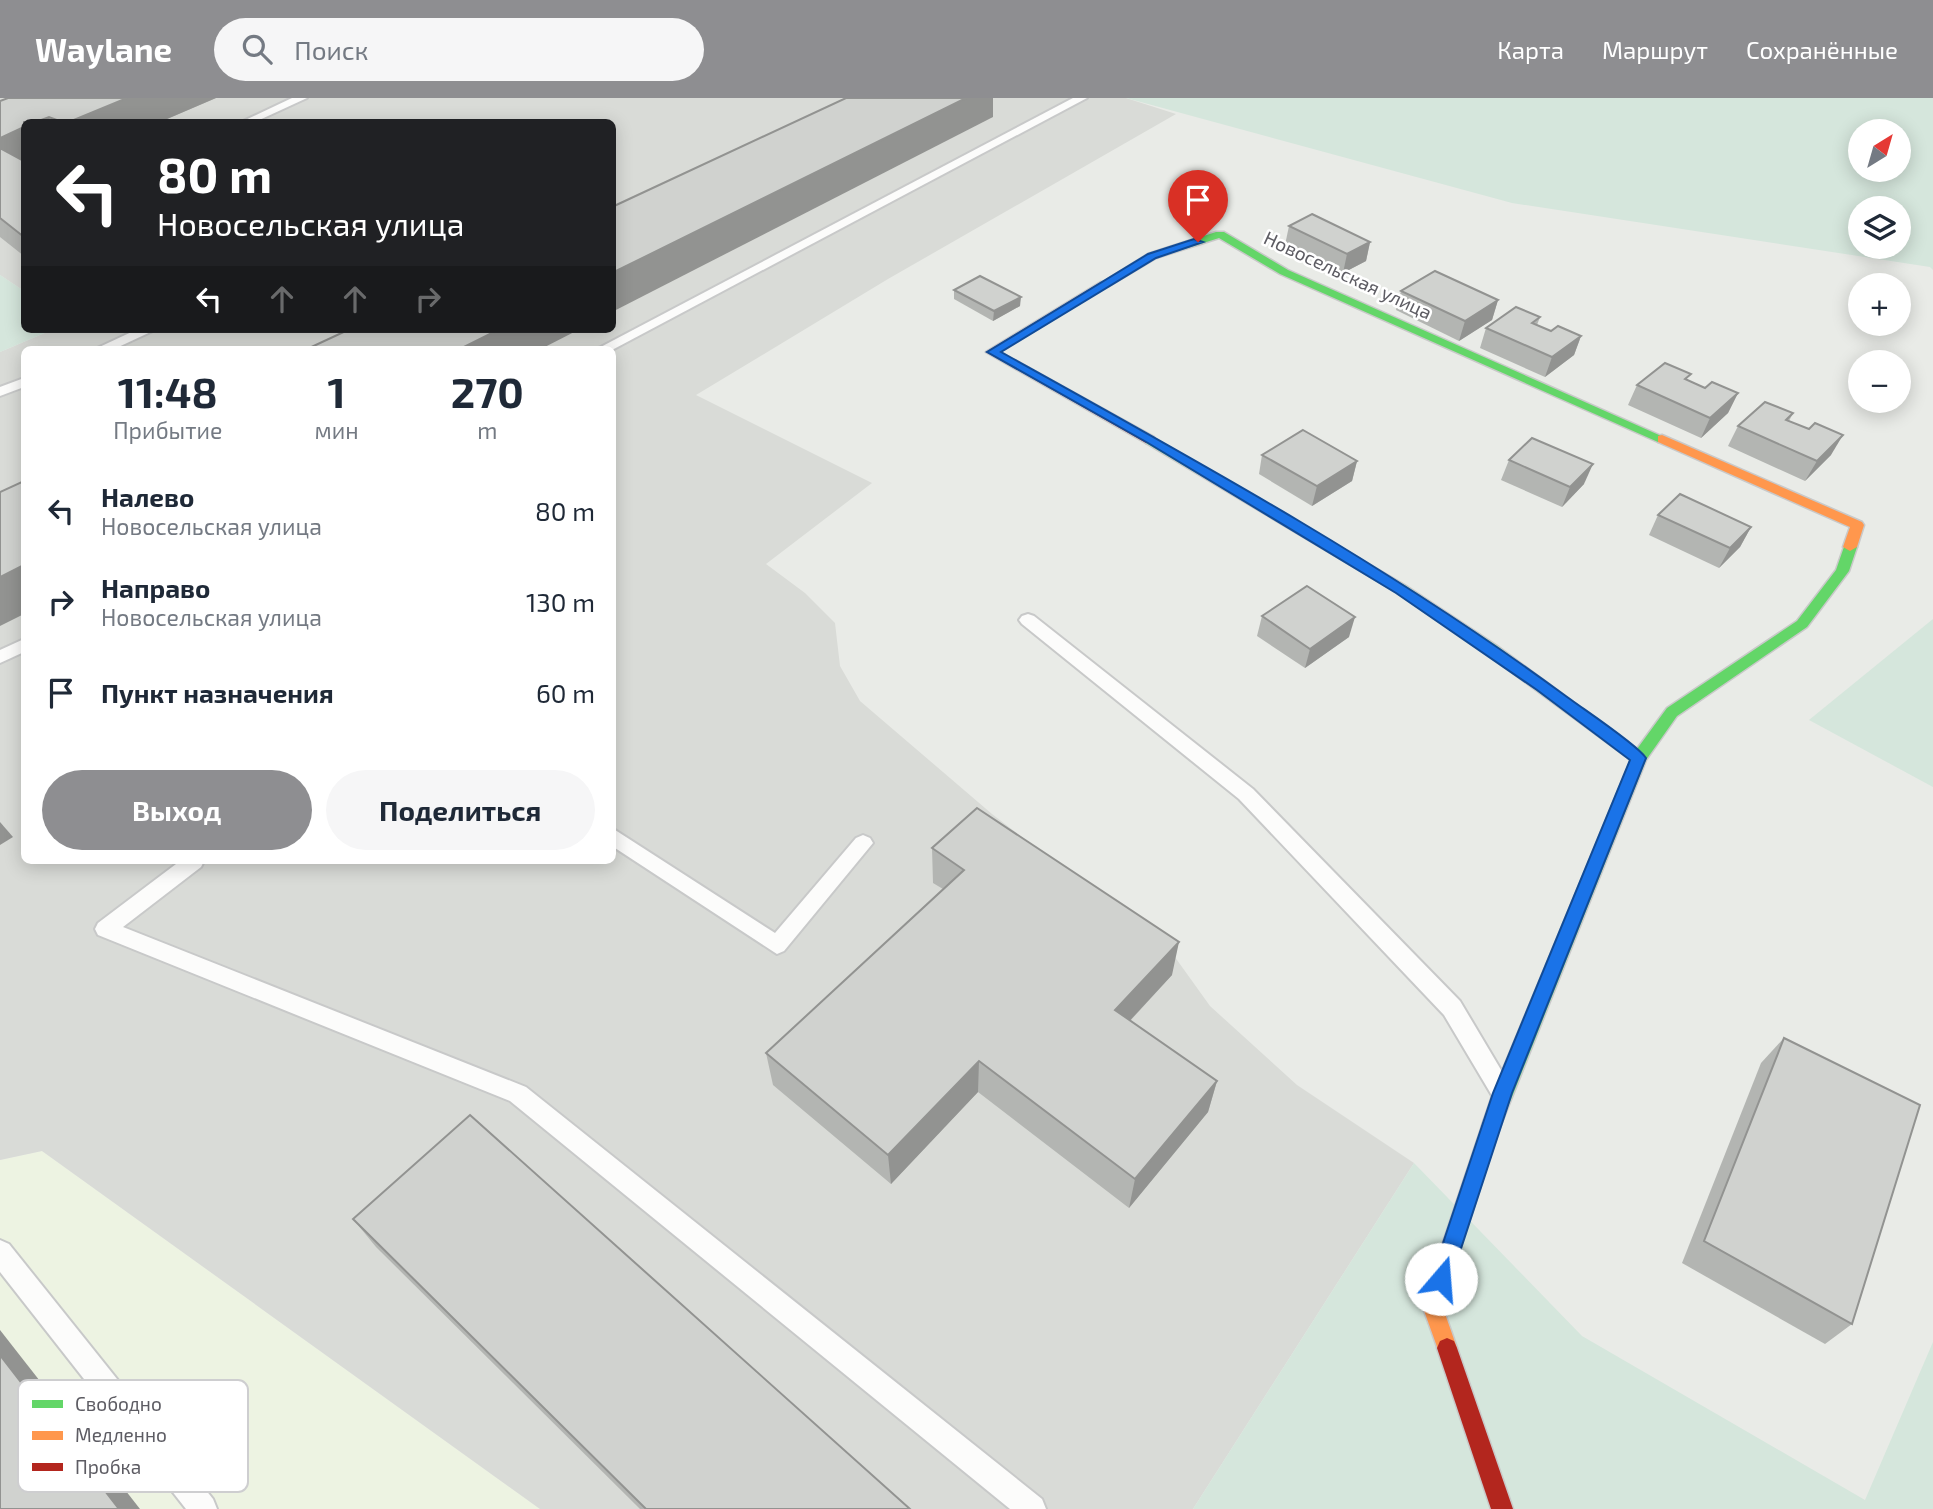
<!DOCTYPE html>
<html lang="ru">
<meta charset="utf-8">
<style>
body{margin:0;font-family:"Exo 2",sans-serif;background:#f6f6f7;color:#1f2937;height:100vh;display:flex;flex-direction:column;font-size:26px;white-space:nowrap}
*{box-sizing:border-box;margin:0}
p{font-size:23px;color:#747a83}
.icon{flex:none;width:38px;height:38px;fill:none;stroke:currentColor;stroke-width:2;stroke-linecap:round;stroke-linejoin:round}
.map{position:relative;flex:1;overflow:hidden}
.panel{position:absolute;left:21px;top:248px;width:595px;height:518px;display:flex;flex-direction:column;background:#fff;border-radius:10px;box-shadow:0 4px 18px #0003}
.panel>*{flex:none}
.hud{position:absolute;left:21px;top:21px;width:595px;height:214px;border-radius:10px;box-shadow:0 4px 18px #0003;background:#202124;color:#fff;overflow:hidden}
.needle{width:46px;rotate:37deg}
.tools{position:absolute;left:1848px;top:21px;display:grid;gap:14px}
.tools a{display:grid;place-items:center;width:63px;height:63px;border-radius:50%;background:#fff;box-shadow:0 4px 18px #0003;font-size:35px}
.pin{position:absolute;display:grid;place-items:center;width:60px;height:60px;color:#fff;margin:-72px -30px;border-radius:50% 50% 50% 0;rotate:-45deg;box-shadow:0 0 7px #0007}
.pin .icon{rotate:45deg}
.me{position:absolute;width:77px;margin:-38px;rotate:18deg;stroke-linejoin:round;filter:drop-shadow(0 0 5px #0008)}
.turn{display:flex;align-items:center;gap:24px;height:147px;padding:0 21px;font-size:32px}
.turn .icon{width:91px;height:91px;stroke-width:2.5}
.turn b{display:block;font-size:49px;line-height:60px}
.lanes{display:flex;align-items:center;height:66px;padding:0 21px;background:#0003;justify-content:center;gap:35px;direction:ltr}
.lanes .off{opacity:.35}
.eta{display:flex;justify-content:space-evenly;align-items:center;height:119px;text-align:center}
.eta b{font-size:42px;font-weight:700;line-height:49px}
.primary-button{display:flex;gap:14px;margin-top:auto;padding:14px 21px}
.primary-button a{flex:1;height:80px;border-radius:42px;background:#8e8e91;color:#fff;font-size:28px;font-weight:700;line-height:80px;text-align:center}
.primary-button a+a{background:#f6f6f7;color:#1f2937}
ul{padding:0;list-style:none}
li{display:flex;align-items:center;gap:21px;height:91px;padding:0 21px}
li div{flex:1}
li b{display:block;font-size:26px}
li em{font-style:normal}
header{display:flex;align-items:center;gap:42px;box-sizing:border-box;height:98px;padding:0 35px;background:#8e8e91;color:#fff}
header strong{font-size:33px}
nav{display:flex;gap:38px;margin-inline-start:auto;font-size:24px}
.search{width:490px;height:63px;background:#f6f6f7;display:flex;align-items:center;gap:18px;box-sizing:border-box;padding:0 24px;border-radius:38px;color:#747a83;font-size:26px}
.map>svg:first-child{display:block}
.commercial{fill:#edf3e2}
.industrial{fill:#d9dbd7;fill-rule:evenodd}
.green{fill:#d5e6dc;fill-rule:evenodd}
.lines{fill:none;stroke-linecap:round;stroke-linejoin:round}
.lane-casing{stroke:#c8c9c9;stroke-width:4}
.fast-casing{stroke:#c9c9c9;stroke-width:3}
.slow-casing{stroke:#c9c9c9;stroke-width:3}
.jam-casing{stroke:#c9c9c9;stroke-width:3}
.lane{fill:#fcfcfb;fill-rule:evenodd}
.fast{fill:#63d668;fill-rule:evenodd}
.slow{fill:#ff974d;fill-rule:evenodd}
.jam{fill:#b3261e;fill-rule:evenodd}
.wall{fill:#b3b5b2}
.shaded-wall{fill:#929391}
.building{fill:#d0d2cf;stroke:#929391;stroke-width:2}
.route{fill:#1a73e8;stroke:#114b97;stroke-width:2}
.labels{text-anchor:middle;stroke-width:5;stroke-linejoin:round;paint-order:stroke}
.far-street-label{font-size:19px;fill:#5d5c63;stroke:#fff}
.key{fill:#fff;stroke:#ceced0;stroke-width:2}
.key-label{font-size:19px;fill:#5d5c63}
</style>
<header>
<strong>Waylane</strong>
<div class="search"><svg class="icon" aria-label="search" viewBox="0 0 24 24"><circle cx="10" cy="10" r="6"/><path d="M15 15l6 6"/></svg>Поиск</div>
<nav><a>Карта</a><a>Маршрут</a><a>Сохранённые</a></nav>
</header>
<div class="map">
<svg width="1933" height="1411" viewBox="0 0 1933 1411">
<rect width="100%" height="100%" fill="#e9ebe7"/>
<path class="commercial" d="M42,1053l498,358h-540v-349z"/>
<path class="industrial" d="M0,0h1126l50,16 -288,165 -192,116 176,88 -106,81 39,29 30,30 5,43 20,35 132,113 180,139 38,53 87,79 117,78 -221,346h-653l-498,-358 -42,9v-808l54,-23h558v-207h-588v169l-24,-16zM24,252h588v511h-588z"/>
<g class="green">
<path d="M1126,0h807v172l-3,-3 -418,-64zM1860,33h39v39h-39zM1860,110h39v39h-39z"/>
<path d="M0,177l24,16v38h30l-54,23z"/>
<path d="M1933,521v168l-124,-67z"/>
<path d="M1414,1065l168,173 283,164 68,-158v167h-740z"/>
</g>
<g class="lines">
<defs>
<g id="lane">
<path d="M292,0h15l-52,24h-14z"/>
<path d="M1073,0h14l-475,252h-17z"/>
<path d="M138,231h19l-45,21h-19z"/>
<path d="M24,280v9l-24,9v-9z"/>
<path d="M1028,516l6,2 219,173 207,212 50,84 3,7 -3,7 -8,3 -8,-3 -50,-84 -205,-216 -217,-175 -3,-4 3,-4z"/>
<path d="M24,541v13l-24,11v-13z"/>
<path d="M612,730l163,105 81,-95 7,-3 7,3 3,5 -89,108 -7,3 -165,-108z"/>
<path d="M180,763h24l-3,6 -78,60 403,160 516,412 4,10h-36l-500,-408 -412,-166 -3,-6 3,-6z"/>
<path d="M0,1142l9,4 204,255 4,10h-31l-186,-237z"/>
</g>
<g id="fast">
<path d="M1216,134h8l64,38 380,169 -2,3h-8l-378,-168 -61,-36 -63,20 -47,28 -9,-2 48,-30z"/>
<path d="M1150,338l256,150 91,60 140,103 30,-41 130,-87 39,-51 9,-26h10l2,3 -8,24 -42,56 -130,89 -31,44 -148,372 -7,3 -7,-3 -2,-6 11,-33 138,-333 -144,-106 -91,-62 -250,-149v-6z"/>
</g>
<g id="slow">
<path d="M1662,337l200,87 2,3 -7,22 -7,4 -7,-4 7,-20 -192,-85v-6z"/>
<path d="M1491,1019l7,3 2,6 -58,179 15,43 -3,7 -7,3 -7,-3 -18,-50 60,-179 2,-6z"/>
</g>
<g id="jam">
<path d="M1101,184l9,2 -110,68 154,85v6h-8l-160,-91z"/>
<path d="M1447,1240l7,3 3,7 56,161h-22l-54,-161 3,-7z"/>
</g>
</defs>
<use href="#lane" class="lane-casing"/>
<use href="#fast" class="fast-casing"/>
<use href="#slow" class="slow-casing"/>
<use href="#jam" class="jam-casing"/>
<use href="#lane" class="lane"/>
<use href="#fast" class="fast"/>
<use href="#slow" class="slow"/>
<use href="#jam" class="jam"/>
</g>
<g class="wall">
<path d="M8,0h208l-56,24h-136v134l-24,-19v-136z"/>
<path d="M1289,128l81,16 -4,19 -23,12 -58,-28z"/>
<path d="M954,192l66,16 -27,15 -39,-22z"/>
<path d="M1401,193l97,9 -6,20 -33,21 -63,-31z"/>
<path d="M1540,219l-3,8 14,6 30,5 -7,19 -29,22 -65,-29 6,-20z"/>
<path d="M1688,283l17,7 33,5 -10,20 -27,25 -73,-33 9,-20z"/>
<path d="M1793,315l-4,8 42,34 -26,26 -77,-35 10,-20z"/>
<path d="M1262,357l95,6 -5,20 -40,25 -53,-32z"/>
<path d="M1509,362l75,24 -22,23 -61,-27z"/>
<path d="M1658,417l93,12 -11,20 -21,21 -70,-33z"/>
<path d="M1262,518l87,21 -44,31 -48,-32z"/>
<path d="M932,750l240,127 -42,46 87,60 -9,31 -79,96 -151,-116 -87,92 -118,-99 -7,-32 177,-164 -10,-6z"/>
<path d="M1784,940l68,286 -27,20 -143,-81 79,-200z"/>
<path d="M353,1121l557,290h-270l-264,-262z"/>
</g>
<g class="shaded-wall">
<path d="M127,0h89l-56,24h-91z"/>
<path d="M966,0h27v19l-381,195v-39z"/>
<path d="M49,19l2,5h-15z"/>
<path d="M24,29v41l-24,-6v-24z"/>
<path d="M1370,144l-4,19 -23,12 4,-19z"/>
<path d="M1021,199l-1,9 -27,15 1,-10z"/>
<path d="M1498,202l-6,20 -33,21 6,-20z"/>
<path d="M500,231h80l-41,21h-81z"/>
<path d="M1581,238l-7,19 -29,22 7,-20z"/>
<path d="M1738,295l-10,20 -27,25 9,-20z"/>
<path d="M1843,337l-12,20 -26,26 12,-20z"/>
<path d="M1357,363l-5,20 -40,25 5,-20z"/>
<path d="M1593,366l-9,20 -22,23 8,-20z"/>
<path d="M1751,429l-11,20 -21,21 11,-20z"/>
<path d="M24,467v49l-24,12v-49z"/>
<path d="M1355,519l-6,20 -44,31 5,-19z"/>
<path d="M0,724l13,15 -13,8z"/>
<path d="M1179,844l-7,33 -62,67 5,-32z"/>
<path d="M979,963l-1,31 -87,92 -3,-29z"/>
<path d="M1217,983l-9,31 -79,96 6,-29z"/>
<path d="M0,1232l140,179h-21l-119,-154z"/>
</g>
<g class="building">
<path d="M8,0h119l-58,24h-7l-13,-5 -13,5h-12v5l-24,11v-37z"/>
<path d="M846,0h120l-354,175v-66z"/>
<path d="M0,50l24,13v76l-24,-19z"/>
<path d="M1312,116l58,28 -23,12 -58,-28z"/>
<path d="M1435,173l63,29 -33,21 -64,-30z"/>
<path d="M980,178l41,21 -27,14 -40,-21z"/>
<path d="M1516,209l24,10 -8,6 19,8 7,-5 23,10 -29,21 -66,-29z"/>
<path d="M350,231h150l-42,21h-153z"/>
<path d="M1665,265l26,11 -6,5 20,9 7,-6 26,11 -28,25 -73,-33z"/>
<path d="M1765,304l28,11 -7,7 23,9 6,-6 28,12 -26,26 -79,-35z"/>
<path d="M1303,332l54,31 -40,25 -55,-31z"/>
<path d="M1532,340l61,26 -23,23 -61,-27z"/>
<path d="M24,383v84l-24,12v-85z"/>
<path d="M1680,396l71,33 -21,21 -72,-33z"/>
<path d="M1307,488l48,31 -45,32 -48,-33z"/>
<path d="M977,710l202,134 -64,68 102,71 -82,98 -156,-118 -91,94 -122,-102 198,-183 -32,-22z"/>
<path d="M1784,940l136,67 -68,219 -148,-83z"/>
<path d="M470,1017l440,394h-264l-293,-290z"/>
<path d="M0,1257l119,154h-119z"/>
</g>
<path class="route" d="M1194,141l9,3 -47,16 -155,94c191,106 385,212 562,342 17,13 74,50 83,64l-134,335 -61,186 -3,7 -7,3 -7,-3 -3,-7 62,-186 137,-333 -93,-70 -141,-97 -248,-150 -161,-91 161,-98z"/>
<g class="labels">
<g class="far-street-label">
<text transform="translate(1348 177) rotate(25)" y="7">Новосельская улица</text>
</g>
</g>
<rect x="18" y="1282" width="230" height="112" rx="10" class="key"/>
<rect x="32" y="1302" width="31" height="8" fill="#63d668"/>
<rect x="32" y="1333" width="31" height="9" fill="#ff974d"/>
<rect x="32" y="1365" width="31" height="8" fill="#b3261e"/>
<g class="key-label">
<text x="75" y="1313">Свободно</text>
<text x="75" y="1344">Медленно</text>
<text x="75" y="1376">Пробка</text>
</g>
</svg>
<div class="tools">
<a><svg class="needle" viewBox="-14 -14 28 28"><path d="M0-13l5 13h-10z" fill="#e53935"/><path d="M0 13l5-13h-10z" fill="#747a83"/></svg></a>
<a><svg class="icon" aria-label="layers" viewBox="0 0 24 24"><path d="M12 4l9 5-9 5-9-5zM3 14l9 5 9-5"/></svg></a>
<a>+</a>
<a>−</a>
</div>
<div class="pin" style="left:1198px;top:144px;background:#d93025"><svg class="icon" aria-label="arrive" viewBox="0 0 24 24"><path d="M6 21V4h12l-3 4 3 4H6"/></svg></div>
<svg class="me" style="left:1441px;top:1181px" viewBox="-20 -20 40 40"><circle r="19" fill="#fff"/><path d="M0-13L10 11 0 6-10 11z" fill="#1a73e8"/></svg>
<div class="hud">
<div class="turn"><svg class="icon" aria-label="left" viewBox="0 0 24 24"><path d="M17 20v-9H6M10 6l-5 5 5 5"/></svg><div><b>80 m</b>Новосельская улица</div></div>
<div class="lanes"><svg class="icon" aria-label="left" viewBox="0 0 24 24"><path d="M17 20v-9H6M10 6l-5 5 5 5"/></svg><svg class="icon off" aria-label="ahead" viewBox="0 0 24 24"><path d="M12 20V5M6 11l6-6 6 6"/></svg><svg class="icon off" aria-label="ahead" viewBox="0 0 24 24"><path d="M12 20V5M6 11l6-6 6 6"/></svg><svg class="icon off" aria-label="right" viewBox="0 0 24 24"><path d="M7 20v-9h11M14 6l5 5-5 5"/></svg></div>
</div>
<section class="panel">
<div class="eta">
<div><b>11:48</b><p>Прибытие</p></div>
<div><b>1</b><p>мин</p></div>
<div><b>270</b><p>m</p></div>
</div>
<ul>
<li><svg class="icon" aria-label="left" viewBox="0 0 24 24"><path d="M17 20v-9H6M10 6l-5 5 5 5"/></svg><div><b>Налево</b><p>Новосельская улица</p></div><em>80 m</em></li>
<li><svg class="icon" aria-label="right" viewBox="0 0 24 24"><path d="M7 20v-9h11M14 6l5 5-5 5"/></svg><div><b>Направо</b><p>Новосельская улица</p></div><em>130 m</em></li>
<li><svg class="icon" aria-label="arrive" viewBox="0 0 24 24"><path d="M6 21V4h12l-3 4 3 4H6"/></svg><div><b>Пункт назначения</b></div><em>60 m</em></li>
</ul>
<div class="primary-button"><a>Выход</a><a>Поделиться</a></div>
</section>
</div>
